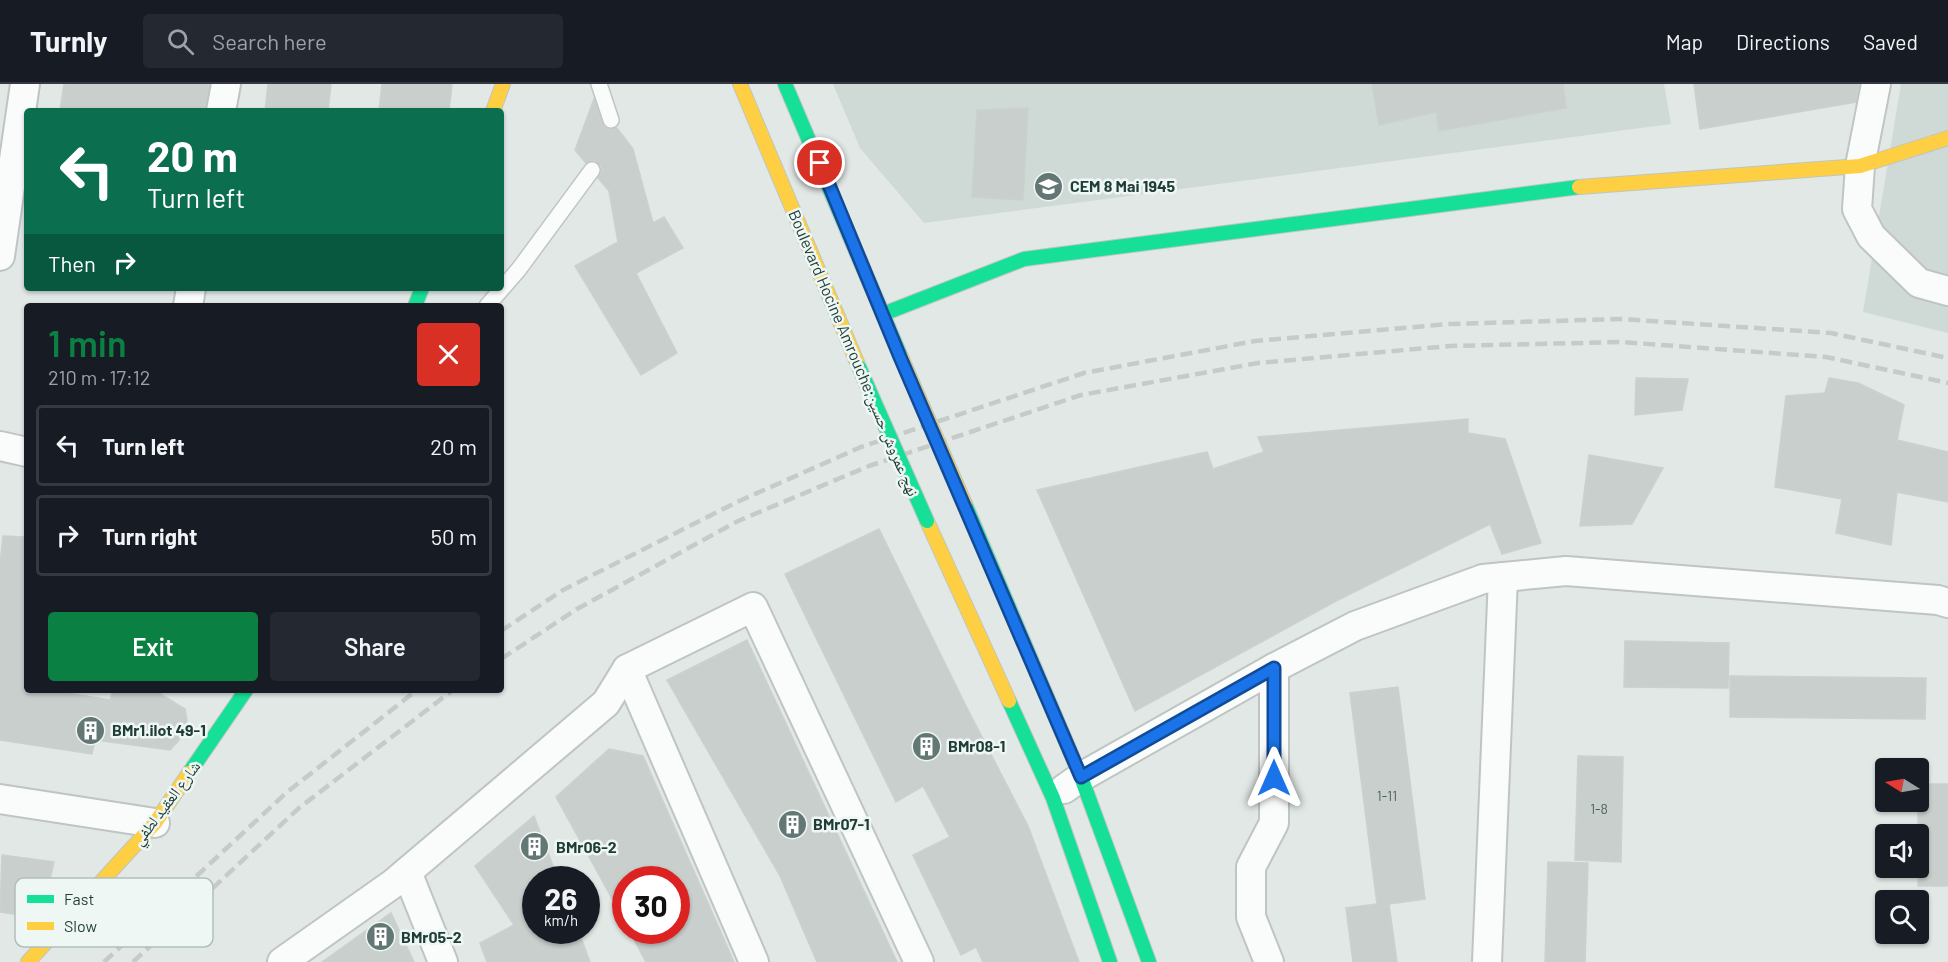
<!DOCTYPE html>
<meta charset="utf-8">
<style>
body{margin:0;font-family:Barlow,"Noto Naskh Arabic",sans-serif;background:#242831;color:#f1f3f6;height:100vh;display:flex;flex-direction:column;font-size:22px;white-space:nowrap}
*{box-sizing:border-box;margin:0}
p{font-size:20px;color:#9ea1a6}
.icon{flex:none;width:33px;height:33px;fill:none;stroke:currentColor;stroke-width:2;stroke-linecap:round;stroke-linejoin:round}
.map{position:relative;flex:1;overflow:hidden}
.drawer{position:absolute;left:24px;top:219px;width:480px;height:390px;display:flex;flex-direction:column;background:#171b24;border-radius:6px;box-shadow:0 2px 4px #0004}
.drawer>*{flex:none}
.top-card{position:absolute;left:24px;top:24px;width:480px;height:183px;border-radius:6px;box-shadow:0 2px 4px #0004;background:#0b6e4f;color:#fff;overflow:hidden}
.needle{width:39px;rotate:281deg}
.controls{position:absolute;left:1875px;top:674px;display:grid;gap:12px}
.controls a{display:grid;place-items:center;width:54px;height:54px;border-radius:6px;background:#171b24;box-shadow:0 2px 4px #0004;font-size:30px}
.speed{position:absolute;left:522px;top:782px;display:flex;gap:12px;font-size:30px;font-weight:700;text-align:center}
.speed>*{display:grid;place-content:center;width:78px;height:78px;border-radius:50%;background:#171b24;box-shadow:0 2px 4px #0004;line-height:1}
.speed small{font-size:15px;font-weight:400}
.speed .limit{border:9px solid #d22;background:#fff;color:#111}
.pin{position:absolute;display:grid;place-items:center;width:51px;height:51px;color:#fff;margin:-26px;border:3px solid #fff;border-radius:50%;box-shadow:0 2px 6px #0007}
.me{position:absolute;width:66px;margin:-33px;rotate:0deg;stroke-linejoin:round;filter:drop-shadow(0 0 4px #0008)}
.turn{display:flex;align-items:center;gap:21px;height:126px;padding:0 24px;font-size:27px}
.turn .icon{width:78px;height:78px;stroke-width:2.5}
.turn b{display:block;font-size:42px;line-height:51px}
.then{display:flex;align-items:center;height:57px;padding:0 24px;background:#0003;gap:12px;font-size:22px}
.round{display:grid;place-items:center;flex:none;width:63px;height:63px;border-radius:6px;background:#242831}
.headline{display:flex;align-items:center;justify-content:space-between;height:102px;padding:0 24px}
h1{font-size:36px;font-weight:600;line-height:45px;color:#0b8043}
.primary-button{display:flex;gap:12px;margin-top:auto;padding:12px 24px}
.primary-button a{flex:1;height:69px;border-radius:6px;background:#0b8043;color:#fff;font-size:24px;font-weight:600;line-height:69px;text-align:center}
.primary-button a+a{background:#242831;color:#f1f3f6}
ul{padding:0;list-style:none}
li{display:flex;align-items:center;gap:18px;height:81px;margin:0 12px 9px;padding:0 12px;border:3px solid #363941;border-radius:6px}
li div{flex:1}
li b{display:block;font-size:22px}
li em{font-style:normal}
header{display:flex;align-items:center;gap:36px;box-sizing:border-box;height:84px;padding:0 30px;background:#171b24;border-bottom:2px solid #363941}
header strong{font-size:28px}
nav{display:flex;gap:33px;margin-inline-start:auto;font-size:21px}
.search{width:420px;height:54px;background:#242831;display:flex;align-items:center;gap:15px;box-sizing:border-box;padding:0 21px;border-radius:6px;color:#9ea1a6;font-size:22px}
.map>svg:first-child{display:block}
.built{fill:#cfdad6}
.building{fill:#c9cfcd;stroke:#cad1cf;stroke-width:1.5}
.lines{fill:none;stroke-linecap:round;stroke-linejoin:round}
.lane-casing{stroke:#bec5c3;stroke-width:18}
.street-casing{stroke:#bec5c3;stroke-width:32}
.fast-casing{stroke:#bdc6c3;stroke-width:16}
.slow-casing{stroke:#bdc6c3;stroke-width:16}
.lane{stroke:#fafcfb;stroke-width:15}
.street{stroke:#fafcfb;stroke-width:28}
.fast{stroke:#16e098;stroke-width:14}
.slow{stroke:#ffcf43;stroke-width:14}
.rail{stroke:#c6cac9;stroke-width:4.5;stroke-dasharray:12 6;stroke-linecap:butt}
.fast-bridge-casing{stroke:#bdc6c3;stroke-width:16;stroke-linecap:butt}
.slow-bridge-casing{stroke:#bdc6c3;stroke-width:16;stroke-linecap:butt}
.fast-bridge{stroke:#16e098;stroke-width:14}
.slow-bridge{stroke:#ffcf43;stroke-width:14}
.route-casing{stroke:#114b97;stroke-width:15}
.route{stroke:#1a73e8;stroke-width:10}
.labels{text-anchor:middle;stroke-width:5;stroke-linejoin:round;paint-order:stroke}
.number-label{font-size:14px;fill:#4a625d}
.poi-label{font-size:16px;font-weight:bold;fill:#1f3c37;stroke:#eff7f4;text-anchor:start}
.street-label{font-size:16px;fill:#1f3c37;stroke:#eff7f4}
.key{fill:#eff7f4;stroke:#b1bfbb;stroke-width:1.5}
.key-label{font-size:16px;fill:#1f3c37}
</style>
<header>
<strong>Turnly</strong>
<div class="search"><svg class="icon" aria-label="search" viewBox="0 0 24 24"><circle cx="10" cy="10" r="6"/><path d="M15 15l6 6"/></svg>Search here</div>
<nav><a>Map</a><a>Directions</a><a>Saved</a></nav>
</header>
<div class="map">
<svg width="1948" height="878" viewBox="0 0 1948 878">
<rect width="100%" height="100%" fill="#e1e8e6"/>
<g class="built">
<path d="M833,0h831l7,40 -747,99 -64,-75z"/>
<path d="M1901,0h47v249l-85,-21z"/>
</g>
<g class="building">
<path d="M64,0h145l-4,27h-145z"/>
<path d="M268,0h63l-3,27h-63z"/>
<path d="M382,0h70l-3,27h-70z"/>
<path d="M1372,0h191l3,24 -127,23 -3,-19 -57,13z"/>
<path d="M1694,0h165l-3,18 -156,27z"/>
<path d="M594,15l10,28 6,3 7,-2 16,21 20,74 11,-6 19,31 -47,25 41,80 -36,22 -66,-109 43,-24 -9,-51 -11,-13 4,-6 -1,-6 -7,-6 -8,3 -11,-13z"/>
<path d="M1028,24l-5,92 -51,-3 5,-87z"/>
<path d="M1636,294l52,1 -6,31 -47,5z"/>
<path d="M1829,294l29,5 46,22 -7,35 51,12v50l-51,-10 -6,53 -55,-12 6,-34 -67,-12 11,-91 39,-3z"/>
<path d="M1468,335v14l37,6 36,104 -39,11 -12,-30 -152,76 -203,111 -98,-221 170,-38 6,17 51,-17 -6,-15z"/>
<path d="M1589,371l74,13 -31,56 -52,2z"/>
<path d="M879,445l87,177 62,120 51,136h-96l-7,-15 -15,8 -48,-100 37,-18 -27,-51 -27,16 -111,-228z"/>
<path d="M3,452l24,1v153h23l60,10 3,-10h41l31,19 2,12 -8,19 -9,10 -75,-10 -3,14 -92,-14v-177z"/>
<path d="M747,556l150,322h-80l-37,-86 -113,-196z"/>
<path d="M1625,557l104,2 -1,45 -104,-1z"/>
<path d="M1730,592l196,2 -1,41 -195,-2z"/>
<path d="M1398,603l27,212 -36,5 8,58h-44l-7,-54 31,-4 -27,-211z"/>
<path d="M609,665l34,7 91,206h-88l-17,-32h47v-51h-50v45l-70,-127z"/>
<path d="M1578,672l45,1 -2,105 -46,-2z"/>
<rect x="1918" y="700" width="30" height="102"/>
<path d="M534,732l24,63h-22v51h42l12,32h-103l-7,-19 34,-18 -39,-59z"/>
<path d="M2,771l52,7 -13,56 -41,-6z"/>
<path d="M1548,778l40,1 -3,99h-40z"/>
<path d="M391,829l23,49h-92z"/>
</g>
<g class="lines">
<defs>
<g id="lane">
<path d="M599,0l12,36"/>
<path d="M487,222l32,-37 73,-99"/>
</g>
<g id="street">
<path d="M1876,0l-16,82 -3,43 14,27 48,47 29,8"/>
<path d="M221,27l5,-27"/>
<path d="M0,172l25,-172"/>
<path d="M188,222l3,-18"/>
<path d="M0,362l27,6"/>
<path d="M627,585l127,293"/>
<path d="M1064,705l17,-12 193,-109 81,-42 128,-47 83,-8 372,29 10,3"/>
<path d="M0,715l155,24"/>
<path d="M407,788l36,90"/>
<path d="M282,878l112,-79 212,-180 21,-34 126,-62 166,355"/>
<path d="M1269,878l-18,-45v-50l23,-44v-155"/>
<path d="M1487,878l16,-385"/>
</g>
<g id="fast">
<path d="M785,0l116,273"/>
<path d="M415,222l7,-18"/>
<path d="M883,230l141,-55 555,-72"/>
<path d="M965,420l116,273 68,185"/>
<path d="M1009,617l44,97 57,164"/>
<path d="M189,689l57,-83"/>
</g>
<g id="slow">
<path d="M740,0l119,283"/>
<path d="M493,27l10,-27"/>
<path d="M1579,103l281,-21 88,-28"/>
<path d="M927,437l82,180"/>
<path d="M28,878l127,-139 34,-50"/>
</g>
</defs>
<use href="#lane" class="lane-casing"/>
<use href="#street" class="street-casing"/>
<use href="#fast" class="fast-casing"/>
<use href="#slow" class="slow-casing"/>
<use href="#lane" class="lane"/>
<use href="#street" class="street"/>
<use href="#fast" class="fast"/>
<use href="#slow" class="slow"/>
<g class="rail">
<path d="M501,547l62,-41 174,-88 124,-55 223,-74 171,-32 194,-17 172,-5 210,14 117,25"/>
<path d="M501,575l76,-50 161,-88 131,-55 212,-71 177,-32 192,-17 171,-4 205,15 122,26"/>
<path d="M104,878l182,-169 131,-103"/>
<path d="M133,878l166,-154 154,-118"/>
</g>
<defs>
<path id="fast-bridge" d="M859,283l68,154"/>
<path id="slow-bridge" d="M901,273l64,147"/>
</defs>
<use href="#fast-bridge" class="fast-bridge-casing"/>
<use href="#slow-bridge" class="slow-bridge-casing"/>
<use href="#fast-bridge" class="fast-bridge"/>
<use href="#slow-bridge" class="slow-bridge"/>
</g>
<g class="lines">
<defs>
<path id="route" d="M820,79l80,194 181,420 193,-109v110"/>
</defs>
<use href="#route" class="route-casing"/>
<use href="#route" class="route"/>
</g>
<defs>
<symbol id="school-disc" viewBox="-11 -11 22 22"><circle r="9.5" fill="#637874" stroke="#eff7f4"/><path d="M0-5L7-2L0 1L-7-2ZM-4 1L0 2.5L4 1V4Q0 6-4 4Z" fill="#fff"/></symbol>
<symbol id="building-disc" viewBox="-11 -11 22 22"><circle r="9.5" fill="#637874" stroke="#eff7f4"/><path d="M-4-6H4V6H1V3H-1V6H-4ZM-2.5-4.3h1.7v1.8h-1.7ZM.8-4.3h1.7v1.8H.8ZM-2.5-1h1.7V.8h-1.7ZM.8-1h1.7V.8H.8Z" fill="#fff"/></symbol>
</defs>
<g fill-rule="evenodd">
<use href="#school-disc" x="1032" y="86" width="33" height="33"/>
<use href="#building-disc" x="74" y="630" width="33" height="33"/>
<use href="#building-disc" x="910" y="646" width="33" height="33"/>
<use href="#building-disc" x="776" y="724" width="33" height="33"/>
<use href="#building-disc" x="518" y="746" width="33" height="33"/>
<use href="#building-disc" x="364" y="836" width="33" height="33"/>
</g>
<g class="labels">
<g class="number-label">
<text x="1387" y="717">1-11</text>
<text x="1599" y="730">1-8</text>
</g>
<g class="poi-label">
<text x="1070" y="108">CEM 8 Mai 1945</text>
<text x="112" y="652">BMr1.ilot 49-1</text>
<text x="948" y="668">BMr08-1</text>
<text x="813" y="746">BMr07-1</text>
<text x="556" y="769">BMr06-2</text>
<text x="401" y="859">BMr05-2</text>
</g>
<g class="street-label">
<text transform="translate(854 269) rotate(67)" y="6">Boulevard Hocine Amrouche;نهج عمروش حسين</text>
<text transform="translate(166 719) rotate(-53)" y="6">شارع العقيد لطفي</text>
</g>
</g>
<rect x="15" y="794" width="198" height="69" rx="9" class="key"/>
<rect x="27" y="811" width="27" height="8" fill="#16e098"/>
<rect x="27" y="838" width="27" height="8" fill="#ffcf43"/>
<g class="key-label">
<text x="64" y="821">Fast</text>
<text x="64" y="848">Slow</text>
</g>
</svg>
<div class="controls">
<a><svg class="needle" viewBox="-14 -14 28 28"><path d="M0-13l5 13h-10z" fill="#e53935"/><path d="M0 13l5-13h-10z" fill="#9ea1a6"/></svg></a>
<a><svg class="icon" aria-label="sound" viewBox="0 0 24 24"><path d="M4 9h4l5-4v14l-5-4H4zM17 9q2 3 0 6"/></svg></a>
<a><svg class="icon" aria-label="search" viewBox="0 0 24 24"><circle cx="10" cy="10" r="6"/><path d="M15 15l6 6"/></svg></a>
</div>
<div class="speed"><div>26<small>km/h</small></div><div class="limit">30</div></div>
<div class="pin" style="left:820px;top:79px;background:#d93025"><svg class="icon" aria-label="arrive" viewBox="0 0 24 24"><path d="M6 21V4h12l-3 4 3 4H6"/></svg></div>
<svg class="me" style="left:1274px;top:694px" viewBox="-20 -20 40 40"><path d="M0-17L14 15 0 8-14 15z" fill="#1a73e8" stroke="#fff" stroke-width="4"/></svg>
<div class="top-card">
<div class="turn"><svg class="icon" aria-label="left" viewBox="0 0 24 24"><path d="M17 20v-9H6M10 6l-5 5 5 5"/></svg><div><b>20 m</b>Turn left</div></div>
<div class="then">Then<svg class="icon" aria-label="right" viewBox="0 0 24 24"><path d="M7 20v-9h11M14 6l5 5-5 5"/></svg></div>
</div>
<section class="drawer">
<div class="headline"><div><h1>1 min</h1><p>210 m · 17:12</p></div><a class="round" style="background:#d93025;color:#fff"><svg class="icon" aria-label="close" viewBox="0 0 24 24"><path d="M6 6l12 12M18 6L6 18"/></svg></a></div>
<ul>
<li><svg class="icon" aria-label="left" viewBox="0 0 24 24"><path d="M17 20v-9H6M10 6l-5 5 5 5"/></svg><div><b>Turn left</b></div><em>20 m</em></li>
<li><svg class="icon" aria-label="right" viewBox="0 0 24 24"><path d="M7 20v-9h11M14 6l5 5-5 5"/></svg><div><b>Turn right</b></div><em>50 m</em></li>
</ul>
<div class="primary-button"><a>Exit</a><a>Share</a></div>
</section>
</div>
